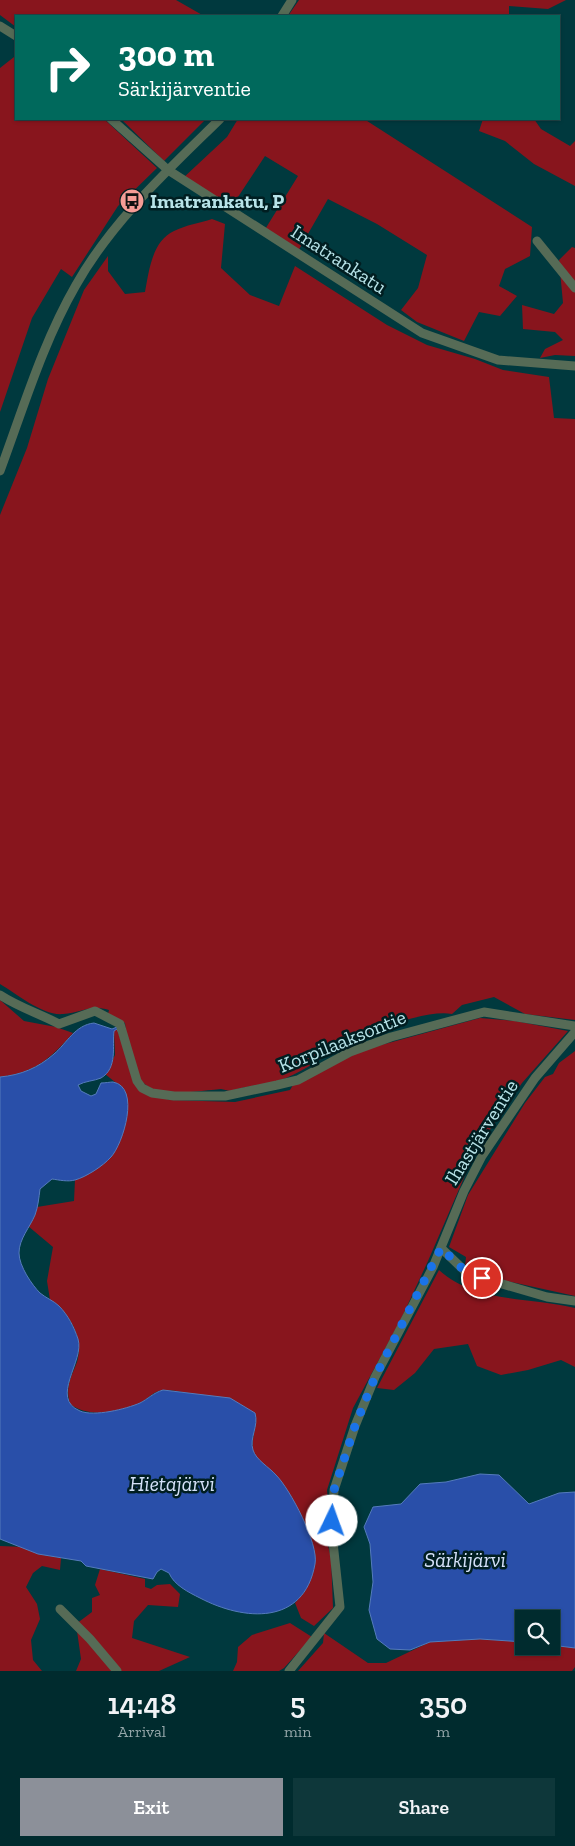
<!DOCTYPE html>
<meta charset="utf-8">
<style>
body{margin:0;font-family:"Zilla Slab",serif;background:#0e373a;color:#f1f3f6;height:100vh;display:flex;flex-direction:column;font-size:19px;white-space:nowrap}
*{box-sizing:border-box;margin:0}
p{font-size:16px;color:#95a7aa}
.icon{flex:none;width:28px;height:28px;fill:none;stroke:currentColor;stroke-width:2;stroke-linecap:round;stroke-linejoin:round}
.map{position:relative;height:1671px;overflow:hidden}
.sheet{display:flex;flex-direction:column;background:#002b2e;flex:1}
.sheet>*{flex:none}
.banner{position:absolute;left:15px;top:15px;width:545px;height:105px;border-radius:0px;box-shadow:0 1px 4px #0004,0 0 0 1px #22474a;background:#00695c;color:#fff;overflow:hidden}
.fabs{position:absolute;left:515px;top:1610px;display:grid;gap:10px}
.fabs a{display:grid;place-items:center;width:45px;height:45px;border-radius:0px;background:#002b2e;box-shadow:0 1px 4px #0004,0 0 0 1px #22474a;font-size:25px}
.pin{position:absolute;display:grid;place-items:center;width:42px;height:42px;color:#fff;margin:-21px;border:2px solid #fff;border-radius:50%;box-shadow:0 1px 5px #0007}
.me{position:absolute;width:55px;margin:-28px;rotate:3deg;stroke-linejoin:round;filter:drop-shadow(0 0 4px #0008)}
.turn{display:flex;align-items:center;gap:18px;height:105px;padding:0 20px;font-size:22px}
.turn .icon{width:65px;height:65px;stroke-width:2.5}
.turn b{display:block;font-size:35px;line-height:42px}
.eta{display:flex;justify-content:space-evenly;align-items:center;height:85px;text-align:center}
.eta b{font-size:30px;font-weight:600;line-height:35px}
.primary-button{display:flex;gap:10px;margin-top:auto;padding:10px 20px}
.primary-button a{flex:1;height:58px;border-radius:0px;background:#8c9099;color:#fff;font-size:20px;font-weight:600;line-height:58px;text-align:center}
.primary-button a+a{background:#0e373a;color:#f1f3f6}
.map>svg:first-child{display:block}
.green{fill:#88151d}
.water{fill:#294fa9;stroke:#547bbc}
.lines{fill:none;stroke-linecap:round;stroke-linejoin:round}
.minor{stroke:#566b56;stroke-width:9}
.route{stroke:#1a73e8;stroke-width:9;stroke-dasharray:0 16.2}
.labels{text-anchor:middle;stroke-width:5;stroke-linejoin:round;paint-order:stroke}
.poi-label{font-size:20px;font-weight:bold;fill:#b7e3e8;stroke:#001e21;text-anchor:start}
.street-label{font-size:20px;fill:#b7e3e8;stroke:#001e21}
.water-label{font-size:21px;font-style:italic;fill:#d4e1f9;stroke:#001e21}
</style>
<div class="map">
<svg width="575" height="1671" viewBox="0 0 575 1671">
<rect width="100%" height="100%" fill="#00393e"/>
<g class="green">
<path d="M0,0h176l28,16h-188v11l-16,-12z"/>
<path d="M299,0h267l-18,9 -39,-3v10h-221z"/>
<path d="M14,57h2v62h88l53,49 -39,38 -46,71 -11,-8 -29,49 -32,94v-344z"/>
<path d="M121,119h85l-42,42z"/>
<path d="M238,119h126l168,108 -2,29 -25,13 -6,17 18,10 -17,20 -21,-4 -15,29 -47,-19 -16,-12 17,-22 9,-33 -50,-31 -49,-25 -31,54 -33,-22 34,-55 -33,-20 -35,53 -48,-30 45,-42z"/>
<path d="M483,119h51l7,10 29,17 5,-5v45l-41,-22 -29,-23 -26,-10z"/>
<path d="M212,219l13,5 -4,44 29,27 29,11 16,-40 92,59 40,20 48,14 28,11 46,7 5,41 21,1v601l-50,-6 -31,-17 -32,8 -10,9c-25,-5 -83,17 -106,30 -20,11 -39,25 -60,34 -17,7 -38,7 -56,13l-9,-2c-68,7 -88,12 -96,-66l-17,-9 1,-4c-19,-6 -28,3 -46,4 -20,2 -46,-20 -63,-30v-469l27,-67 21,-69 36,-89 24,-34v15l17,23 20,-2c4,-21 7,-51 29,-61 12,-6 26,-8 38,-12z"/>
<path d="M572,247l3,1v108l-20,-1 -15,3 5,-9 18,-9 -8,-8 -32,-3 -1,-24 32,9 9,-11 -4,-43z"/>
<path d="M0,1000l24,21 32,6 17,6c-22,25 -38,40 -73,44z"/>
<path d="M480,1018l35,3 53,10 -46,52 -46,67 -48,111 -27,58 -48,89 -26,82 3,35 -6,6 7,26 2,51 -19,18 -13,-8 -6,-15 9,-11 -51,-141c-2,-10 3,-22 3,-34 -28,-10 -62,-27 -93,-27 -10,1 -15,9 -23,13 -22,10 -51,15 -70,1 -5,-18 1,-26 7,-42 7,-24 -7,-49 -27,-62l-3,-19 6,-34 -25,-21 7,-11 2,-8 37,-6 1,-21 12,-6 33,-88 -15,-12 10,-19 -1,-24 3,-2 18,54 34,17 66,2 55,-12 3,-5 70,-35z"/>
<path d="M575,1051v245l-87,-19 -23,-11 1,-9 -17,-10 19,-52 57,-92 20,-26 8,-3 6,-11z"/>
<path d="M439,1270c36,33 90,27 136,38v59l-14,-7 -33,10 -27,5 -24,-9 -9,-22 -34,5 -19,24 -21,17 -17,-2z"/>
<path d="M0,1546l24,1 14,7 23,4 -1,12 -18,-4 -9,7 -7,14 11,17 3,15 -9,21 2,20 9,11h-42z"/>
<path d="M100,1569l45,10v8l6,2 6,-4 13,-1 10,10 -2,13 -30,-2 -14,16 -2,17 58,19 -31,14h-83l5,-12 -5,-35 16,-12v-14l8,-3 -5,-10z"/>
<path d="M290,1623l22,14 -28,31 -5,3h-46l4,-9 1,-15 14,-12z"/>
<path d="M324,1633l44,30h18l44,-21 50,-3 44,3v4l27,-1 24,3v19l-3,4h-274l25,-28z"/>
</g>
<g class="water">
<path d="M94,1023l18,6 5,-2 2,6 -2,-4 -3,2c-2,15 4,37 -13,47 -7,3 -16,3 -23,7l3,6 10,5 5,-2 5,-11c4,0 9,-1 12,-1 28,5 10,62 -2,75 -8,9 -25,20 -36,23 -7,2 -16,0 -23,-1l-12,10c-1,8 -2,18 -5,26 -5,12 -16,24 -16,38 0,13 13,32 21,40 6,5 14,8 19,13 9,9 15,21 19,33 7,22 -29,59 2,72 14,6 46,-2 60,-8 8,-4 13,-10 23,-13l67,8 25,15c4,13 -6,25 -2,37 3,10 16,17 23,25 14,14 43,69 39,89 -11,62 -71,57 -115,34 -12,-6 -26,-13 -31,-25l-8,-4 -4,3 -4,7 -67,-13 -5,-5 -43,-7 -38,-15v-462c21,-2 38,-9 54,-23 13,-11 21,-29 40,-31z"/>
<path d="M480,1474l19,1 30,29 30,-11 16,-1v156l-24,-3v-26h-27v23l-44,-3 -50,3 -20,8 -20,-1 -13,-10 -8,-29 4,-28 -3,-38 -6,-17 9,-20 28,-3 19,-20 26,-2z"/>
</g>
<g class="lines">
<g class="minor">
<path d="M282,16l10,-16"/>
<path d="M0,26l16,10"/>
<path d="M111,119l57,51 254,163 76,27 77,6"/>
<path d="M537,241l38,47"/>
<path d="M0,471c23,-62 43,-129 76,-186 36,-64 92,-115 144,-166"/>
<path d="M0,995c18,12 40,19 59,29l36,-13 25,13 17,57 5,7 10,5 22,3h51l52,-11 21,-5 52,-28 41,-15 93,-25 91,14"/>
<path d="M441,1248l27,26 79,23 28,4"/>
<path d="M60,1609l30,30 27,32"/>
<path d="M289,1671l51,-64 -8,-74 2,-43 21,-64 20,-49 58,-110 31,-76 18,-35 53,-78 40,-46"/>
</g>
</g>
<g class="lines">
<path class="route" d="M332,1521l2,-31 21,-64 20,-49 66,-129 27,26 14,4"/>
</g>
<defs>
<symbol id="bus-disc" viewBox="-11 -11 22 22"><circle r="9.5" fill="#f59c96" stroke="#001e21"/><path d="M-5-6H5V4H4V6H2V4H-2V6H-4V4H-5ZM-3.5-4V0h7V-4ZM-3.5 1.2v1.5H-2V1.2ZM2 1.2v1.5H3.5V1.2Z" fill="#111"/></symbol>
</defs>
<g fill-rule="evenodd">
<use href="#bus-disc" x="118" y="187" width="28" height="28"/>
</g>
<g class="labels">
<g class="poi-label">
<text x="150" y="208">Imatrankatu, P</text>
</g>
<g class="street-label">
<text transform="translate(339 259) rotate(33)" y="7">Imatrankatu</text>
<text transform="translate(342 1041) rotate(-22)" y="7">Korpilaaksontie</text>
<text transform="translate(481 1132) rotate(-58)" y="7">Ihastjärventie</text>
</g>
<g class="water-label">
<text x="172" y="1491">Hietajärvi</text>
<text x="465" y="1567">Särkijärvi</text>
</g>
</g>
</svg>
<div class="fabs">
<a><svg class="icon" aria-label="search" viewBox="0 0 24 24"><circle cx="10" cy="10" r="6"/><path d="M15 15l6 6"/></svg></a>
</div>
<div class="pin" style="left:482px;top:1278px;background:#d93025"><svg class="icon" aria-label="arrive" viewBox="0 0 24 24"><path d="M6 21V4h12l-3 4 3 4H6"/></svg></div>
<svg class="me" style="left:332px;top:1521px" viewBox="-20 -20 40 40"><circle r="19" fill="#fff"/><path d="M0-13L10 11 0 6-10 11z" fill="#1a73e8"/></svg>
<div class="banner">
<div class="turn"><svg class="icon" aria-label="right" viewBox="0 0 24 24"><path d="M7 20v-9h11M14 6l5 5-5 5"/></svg><div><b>300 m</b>Särkijärventie</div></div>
</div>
</div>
<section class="sheet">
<div class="eta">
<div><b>14:48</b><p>Arrival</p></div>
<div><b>5</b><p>min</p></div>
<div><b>350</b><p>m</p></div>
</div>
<div class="primary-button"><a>Exit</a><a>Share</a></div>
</section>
